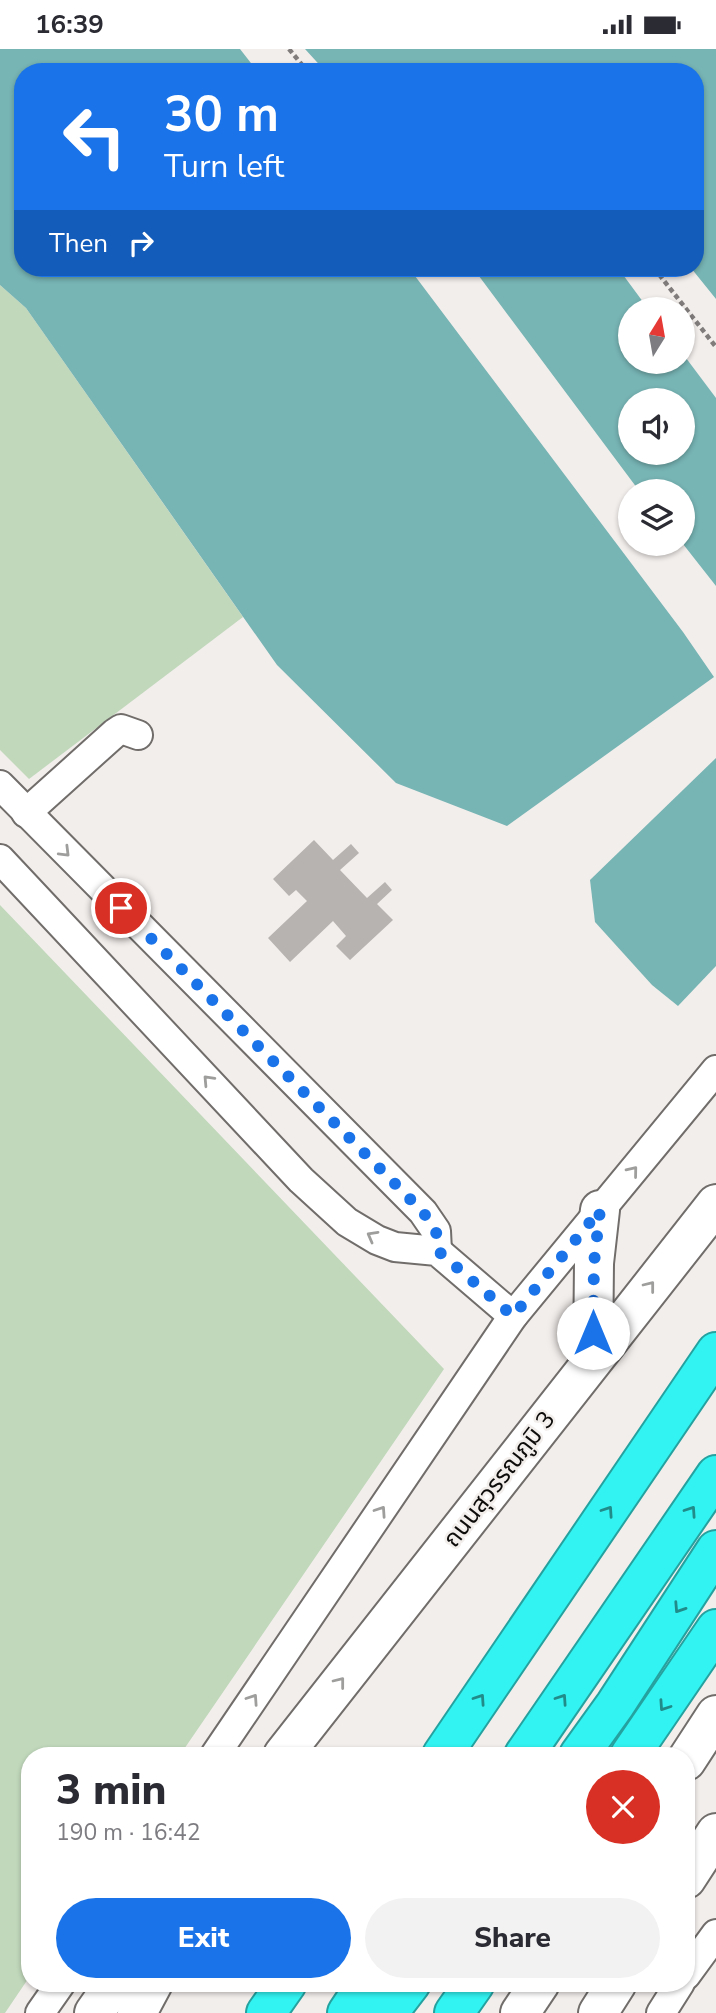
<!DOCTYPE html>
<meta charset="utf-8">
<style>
body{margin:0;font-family:"Nunito Sans","Noto Sans Thai",sans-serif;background:#f2f2f3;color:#2b2b33;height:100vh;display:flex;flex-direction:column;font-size:26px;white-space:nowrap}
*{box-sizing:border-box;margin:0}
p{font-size:23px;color:#7c7c81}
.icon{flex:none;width:38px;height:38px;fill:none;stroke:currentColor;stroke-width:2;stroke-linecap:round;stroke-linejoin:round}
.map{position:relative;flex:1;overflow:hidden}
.drawer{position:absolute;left:21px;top:1698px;width:674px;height:245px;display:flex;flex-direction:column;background:#fff;border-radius:28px;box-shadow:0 2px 5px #0004}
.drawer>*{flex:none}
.top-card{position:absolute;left:14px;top:14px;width:690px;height:214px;border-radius:28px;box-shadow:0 2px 5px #0004;background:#1a73e8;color:#fff;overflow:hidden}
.needle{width:46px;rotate:11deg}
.tools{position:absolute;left:618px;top:248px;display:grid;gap:14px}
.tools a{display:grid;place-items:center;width:77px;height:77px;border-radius:50%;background:#fff;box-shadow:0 2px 5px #0004;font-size:35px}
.pin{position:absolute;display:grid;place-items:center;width:60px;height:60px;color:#fff;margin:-30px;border:4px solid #fff;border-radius:50%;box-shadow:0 2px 7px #0007}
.me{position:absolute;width:77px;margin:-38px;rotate:0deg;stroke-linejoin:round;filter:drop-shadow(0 0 5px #0008)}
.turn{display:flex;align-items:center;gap:24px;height:147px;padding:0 35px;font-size:32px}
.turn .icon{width:91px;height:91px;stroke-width:2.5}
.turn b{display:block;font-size:49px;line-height:60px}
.then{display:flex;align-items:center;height:66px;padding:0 35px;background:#0003;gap:14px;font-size:26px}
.round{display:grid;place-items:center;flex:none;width:74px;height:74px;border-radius:37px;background:#f2f2f3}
.summary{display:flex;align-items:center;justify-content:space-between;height:119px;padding:0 35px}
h1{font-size:42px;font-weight:800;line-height:52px}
.primary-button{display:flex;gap:14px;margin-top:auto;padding:14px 35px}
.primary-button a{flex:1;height:80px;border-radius:42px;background:#1a73e8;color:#fff;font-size:28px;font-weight:800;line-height:80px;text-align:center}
.primary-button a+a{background:#f2f2f3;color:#2b2b33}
.status{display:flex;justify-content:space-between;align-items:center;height:49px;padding:0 35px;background:#fff;direction:ltr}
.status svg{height:19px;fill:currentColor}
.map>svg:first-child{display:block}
.green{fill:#c1d8bb}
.water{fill:#77b4b4;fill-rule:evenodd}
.building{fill:#b7b3b1}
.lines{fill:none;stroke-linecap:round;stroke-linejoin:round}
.street-casing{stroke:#706d6b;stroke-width:32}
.secondary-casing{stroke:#706d6b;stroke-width:42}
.highway-casing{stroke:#25a2a0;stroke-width:42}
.path{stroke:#7f7c7b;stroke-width:4.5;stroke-dasharray:5 3.5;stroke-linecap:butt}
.street{stroke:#fff;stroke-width:28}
.secondary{stroke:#fff;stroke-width:38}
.highway{stroke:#32f3f1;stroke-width:38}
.oneway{stroke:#9e9e9d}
.oneway2{stroke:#218b8a}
.route{stroke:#1a73e8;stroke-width:12;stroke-dasharray:0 21.6}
.labels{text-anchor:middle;stroke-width:5;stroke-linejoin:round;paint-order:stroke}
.street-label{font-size:24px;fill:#0d0c0b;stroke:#f2eeec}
</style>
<div class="status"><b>16:39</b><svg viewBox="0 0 49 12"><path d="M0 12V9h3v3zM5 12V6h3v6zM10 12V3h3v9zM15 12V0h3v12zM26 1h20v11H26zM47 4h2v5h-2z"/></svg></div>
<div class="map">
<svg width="716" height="1964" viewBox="0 0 716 1964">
<rect width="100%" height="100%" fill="#f2eeec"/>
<g class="green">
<path d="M0,236l26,23 217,309 -214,162 -29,-29z"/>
<path d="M0,856l444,464 -264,386h-150v221l-25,37h-5z"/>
</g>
<g class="water">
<path d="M0,0h240l18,23h-235v196h386l274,364 31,45 -207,149 -111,-43 -119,-118 -251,-357 -26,-23z"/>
<path d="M305,0h411v250l-25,-31h4v-196h-369z"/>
<path d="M473,219h145l31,42h-19v52h52l1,-8 33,44v188l-33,-42 -1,-52h-42zM630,352h52v52h-52z"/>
<path d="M716,709v208l-38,40 -26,-21 -57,-63 -5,-42z"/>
</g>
<path class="building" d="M314,791l19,20 18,-16 8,9 -19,17 27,28 18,-16 7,8 -15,14 16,16 -43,40 -14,-14 10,-10 -13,-15 -43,41 -22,-24 39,-37 -11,-11 -7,6 -16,-17z"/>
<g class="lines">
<defs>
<g id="street">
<path d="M0,736l423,427 13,19 1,20"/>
<path d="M26,764l89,-80 6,-4 17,6"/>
<path d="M0,810l301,321 46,42 30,18 18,7 42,4 76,65"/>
<path d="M215,1706l298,-439 203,-246"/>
<path d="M686,1926l30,-41"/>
<path d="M40,1964l21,-30"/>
<path d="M661,1964l19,-30"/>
</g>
<g id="secondary">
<path d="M593,1310l1,-96 6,-53"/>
<path d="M283,1706l433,-551"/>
<path d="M686,1712l30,-46"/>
<path d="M686,1830l30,-46"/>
<path d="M94,1964l21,-30"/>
<path d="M137,1964l16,-30"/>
<path d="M520,1964l20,-30"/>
<path d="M598,1964l19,-30"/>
</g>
<g id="highway">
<path d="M442,1706l274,-403"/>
<path d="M524,1706l192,-280"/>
<path d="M579,1706l36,-50 101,-155"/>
<path d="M630,1706l86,-126"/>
<path d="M266,1964l21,-30"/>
<path d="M347,1964l20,-30"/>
<path d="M388,1964l23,-30"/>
<path d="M454,1964l21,-30"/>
</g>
</defs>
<use href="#street" class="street-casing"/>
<use href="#secondary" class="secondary-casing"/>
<use href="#highway" class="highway-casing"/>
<g class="path">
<path d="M289,0l19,23"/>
<path d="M654,219l62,79"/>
</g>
<use href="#street" class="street"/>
<use href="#secondary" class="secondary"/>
<use href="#highway" class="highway"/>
</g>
<defs><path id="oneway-chevron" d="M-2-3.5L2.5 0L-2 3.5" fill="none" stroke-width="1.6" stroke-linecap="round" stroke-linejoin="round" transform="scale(1.75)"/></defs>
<g class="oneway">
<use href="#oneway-chevron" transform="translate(65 803) rotate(45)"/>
<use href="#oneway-chevron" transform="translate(208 1031) rotate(-133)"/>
<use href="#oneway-chevron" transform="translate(633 1122) rotate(-51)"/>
<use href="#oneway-chevron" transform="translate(372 1187) rotate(-151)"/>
<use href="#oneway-chevron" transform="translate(650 1237) rotate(-52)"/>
<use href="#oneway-chevron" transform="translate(381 1462) rotate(-56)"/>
<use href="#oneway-chevron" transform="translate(340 1633) rotate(-52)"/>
<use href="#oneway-chevron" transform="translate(253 1650) rotate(-56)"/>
</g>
<g class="oneway2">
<use href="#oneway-chevron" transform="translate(608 1462) rotate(-56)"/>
<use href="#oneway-chevron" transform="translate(691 1462) rotate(-56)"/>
<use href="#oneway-chevron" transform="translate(679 1559) rotate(123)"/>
<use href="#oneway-chevron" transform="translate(480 1650) rotate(-56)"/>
<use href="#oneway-chevron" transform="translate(562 1650) rotate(-56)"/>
<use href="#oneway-chevron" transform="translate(664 1657) rotate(124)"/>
</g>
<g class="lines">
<path class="route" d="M121,859l302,304 13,19 2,20 75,65 87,-106 -6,53 -1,70"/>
</g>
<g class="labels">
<g class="street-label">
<text transform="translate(499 1430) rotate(-52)" y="8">ถนนสุวรรณภูมิ 3</text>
</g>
</g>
</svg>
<div class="tools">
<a><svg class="needle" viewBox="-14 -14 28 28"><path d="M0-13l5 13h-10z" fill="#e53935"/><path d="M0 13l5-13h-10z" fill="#7c7c81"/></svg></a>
<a><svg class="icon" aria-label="sound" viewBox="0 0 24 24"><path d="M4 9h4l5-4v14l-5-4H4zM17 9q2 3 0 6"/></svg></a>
<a><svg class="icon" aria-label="layers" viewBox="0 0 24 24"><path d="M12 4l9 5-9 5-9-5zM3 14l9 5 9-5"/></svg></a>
</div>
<div class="pin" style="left:121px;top:859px;background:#d93025"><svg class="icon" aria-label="arrive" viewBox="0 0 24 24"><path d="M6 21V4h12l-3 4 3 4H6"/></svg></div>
<svg class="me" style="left:593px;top:1284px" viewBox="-20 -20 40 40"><circle r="19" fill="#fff"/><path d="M0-13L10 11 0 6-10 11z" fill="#1a73e8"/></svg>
<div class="top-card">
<div class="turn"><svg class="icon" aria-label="left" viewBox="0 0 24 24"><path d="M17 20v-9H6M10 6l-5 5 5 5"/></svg><div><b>30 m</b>Turn left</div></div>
<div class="then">Then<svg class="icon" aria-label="right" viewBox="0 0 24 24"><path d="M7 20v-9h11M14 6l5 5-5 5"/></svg></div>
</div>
<section class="drawer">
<div class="summary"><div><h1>3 min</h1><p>190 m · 16:42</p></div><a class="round" style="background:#d93025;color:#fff"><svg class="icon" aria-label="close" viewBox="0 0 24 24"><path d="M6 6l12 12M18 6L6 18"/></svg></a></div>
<div class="primary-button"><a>Exit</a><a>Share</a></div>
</section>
</div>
